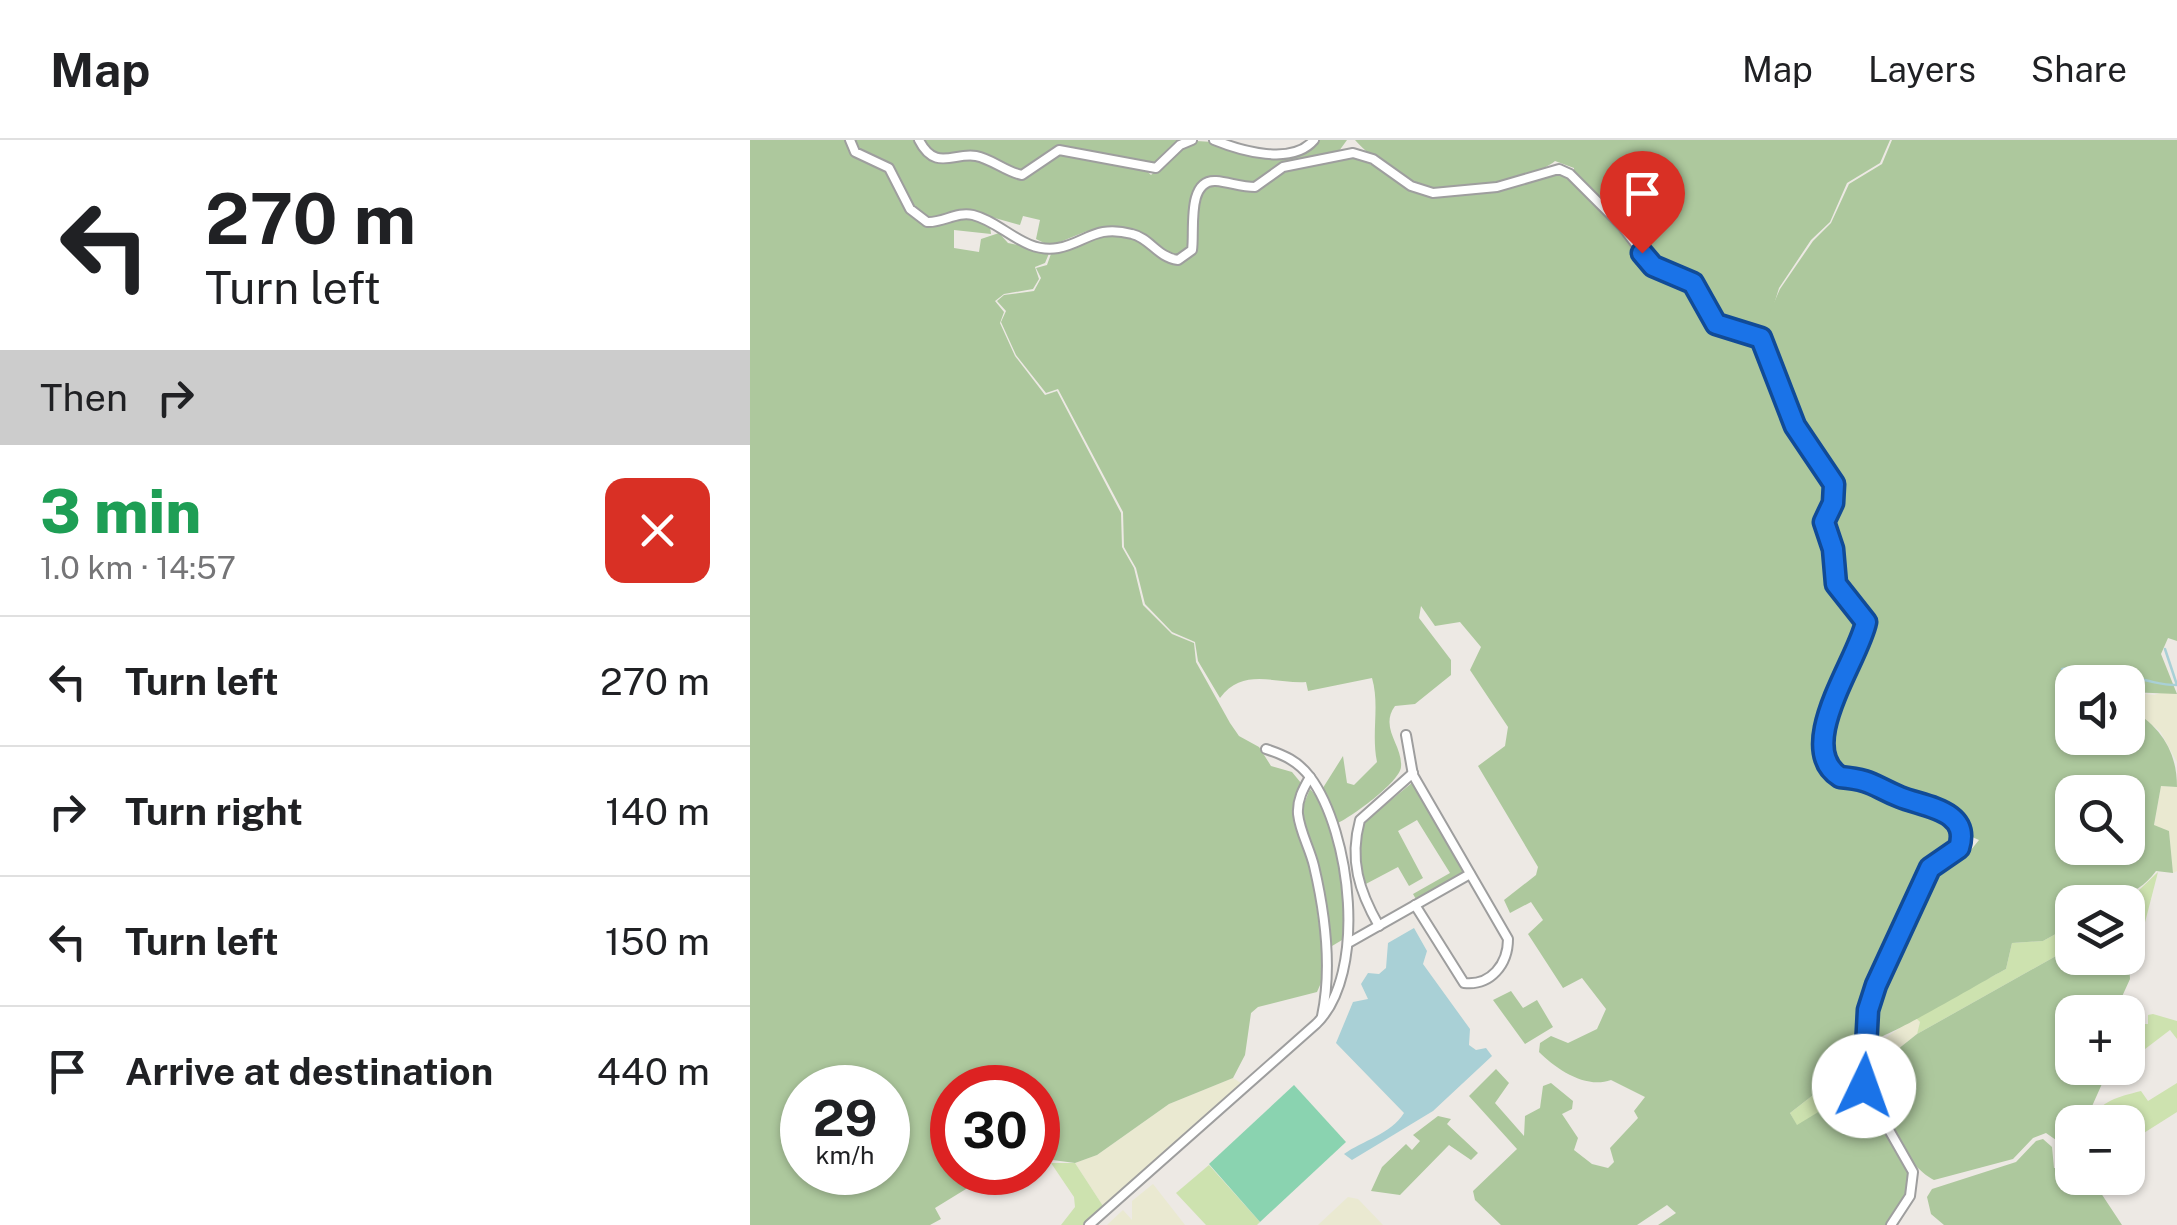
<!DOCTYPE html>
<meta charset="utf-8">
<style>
body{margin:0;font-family:"Public Sans",sans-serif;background:#f6f6f6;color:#202124;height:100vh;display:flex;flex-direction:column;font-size:38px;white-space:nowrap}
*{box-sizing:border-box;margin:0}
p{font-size:32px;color:#757577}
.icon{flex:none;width:55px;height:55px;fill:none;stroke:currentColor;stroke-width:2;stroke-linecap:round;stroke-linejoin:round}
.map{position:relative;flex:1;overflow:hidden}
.details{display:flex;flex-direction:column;background:#fff;width:750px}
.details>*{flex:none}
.top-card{background:#fff;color:#202124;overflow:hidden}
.buttons{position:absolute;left:1305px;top:525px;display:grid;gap:20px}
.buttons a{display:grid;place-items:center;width:90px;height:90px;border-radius:20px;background:#fff;box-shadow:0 2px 8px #0004;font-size:50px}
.speed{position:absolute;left:30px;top:925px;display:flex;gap:20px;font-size:50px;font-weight:700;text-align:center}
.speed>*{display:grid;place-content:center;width:130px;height:130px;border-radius:50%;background:#fff;box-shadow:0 2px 8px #0004;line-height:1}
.speed small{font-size:25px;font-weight:400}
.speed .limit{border:15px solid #d22;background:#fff;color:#111}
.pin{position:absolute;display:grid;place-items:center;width:85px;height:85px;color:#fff;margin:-102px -42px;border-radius:50% 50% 50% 0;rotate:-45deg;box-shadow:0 0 10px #0007}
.pin .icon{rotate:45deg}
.me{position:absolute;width:110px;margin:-55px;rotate:3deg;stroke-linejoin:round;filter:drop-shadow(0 0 8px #0008)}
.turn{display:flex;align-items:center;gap:35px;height:210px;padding:0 40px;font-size:45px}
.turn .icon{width:130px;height:130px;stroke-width:2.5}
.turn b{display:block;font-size:70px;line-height:85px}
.then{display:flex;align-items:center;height:95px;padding:0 40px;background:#0003;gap:20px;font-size:38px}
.round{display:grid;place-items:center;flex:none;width:105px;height:105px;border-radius:20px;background:#f6f6f6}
.headline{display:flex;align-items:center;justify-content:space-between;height:170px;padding:0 40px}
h1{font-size:60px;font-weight:800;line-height:75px;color:#1e9e55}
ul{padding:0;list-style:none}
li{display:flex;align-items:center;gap:30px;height:130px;padding:0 40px;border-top:2px solid #e0e0e0}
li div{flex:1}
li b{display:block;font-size:38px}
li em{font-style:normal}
header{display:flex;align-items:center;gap:60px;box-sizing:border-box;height:140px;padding:0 50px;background:#fff;border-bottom:2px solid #e0e0e0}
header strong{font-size:48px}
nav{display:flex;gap:55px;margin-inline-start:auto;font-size:35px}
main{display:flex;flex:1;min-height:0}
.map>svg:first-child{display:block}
.farmland{fill:#eae9d1}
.grass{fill:#cde2af}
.forest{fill:#adc89d;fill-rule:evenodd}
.pitch{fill:#8ad3b0}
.water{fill:#a9d0d6}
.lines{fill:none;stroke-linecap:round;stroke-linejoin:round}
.stream{stroke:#a9d0d6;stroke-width:2.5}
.street-casing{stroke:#9e9e9e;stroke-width:12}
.street{stroke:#fff;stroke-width:8}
.route-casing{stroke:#114b97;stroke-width:25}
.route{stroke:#1a73e8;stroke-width:18}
</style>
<header>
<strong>Map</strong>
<nav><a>Map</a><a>Layers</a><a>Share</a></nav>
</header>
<main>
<section class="details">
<div class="top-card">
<div class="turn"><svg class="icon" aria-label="left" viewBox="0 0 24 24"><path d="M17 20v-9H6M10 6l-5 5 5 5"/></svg><div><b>270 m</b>Turn left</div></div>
<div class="then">Then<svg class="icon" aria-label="right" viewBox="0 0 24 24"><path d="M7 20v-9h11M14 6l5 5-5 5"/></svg></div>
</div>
<div class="headline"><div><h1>3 min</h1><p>1.0 km · 14:57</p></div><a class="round" style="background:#d93025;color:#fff"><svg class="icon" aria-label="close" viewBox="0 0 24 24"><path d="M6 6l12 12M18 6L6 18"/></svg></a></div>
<ul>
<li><svg class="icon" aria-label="left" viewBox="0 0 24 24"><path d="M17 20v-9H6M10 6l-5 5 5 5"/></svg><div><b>Turn left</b></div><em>270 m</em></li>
<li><svg class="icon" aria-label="right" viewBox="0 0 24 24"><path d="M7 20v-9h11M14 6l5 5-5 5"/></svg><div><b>Turn right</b></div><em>140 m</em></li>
<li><svg class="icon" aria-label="left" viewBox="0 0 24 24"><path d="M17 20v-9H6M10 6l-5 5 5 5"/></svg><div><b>Turn left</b></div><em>150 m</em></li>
<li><svg class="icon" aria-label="arrive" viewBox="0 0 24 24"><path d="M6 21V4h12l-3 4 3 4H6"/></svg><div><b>Arrive at destination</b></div><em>440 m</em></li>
</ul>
</section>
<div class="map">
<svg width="1427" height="1085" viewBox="0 0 1427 1085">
<rect width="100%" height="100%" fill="#ede9e4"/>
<g class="farmland">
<path d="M1417,551l10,3v68l-17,-31 -32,-24v-15l26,3z"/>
<path d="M1411,646l16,1v84l-4,2 -4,-42 -15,-5z"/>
<path d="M1165,877l5,5 -3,12 -49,39 2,-33h13z"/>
<path d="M483,938l8,5 -138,123 -28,-43 22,-8 72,-51z"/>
<path d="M403,1044l32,41h-78l16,-15 9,10v-19z"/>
<path d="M598,1057l10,2 25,26h-65z"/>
</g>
<g class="grass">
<path d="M1408,732l-16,62 -14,1v-33h-15l25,-11z"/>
<path d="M1322,785v22l-155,87 3,-12 -5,-5 91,-48 6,-26 31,-2z"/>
<path d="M1403,874l24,7v18l-7,-9 -42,32 12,-43 1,5h7v-9z"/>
<path d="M1112,917l-1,29 -64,40 -7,-13z"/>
<path d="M1427,943v29l-49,31v-21h-38c11,-22 28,-25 51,-31l7,10z"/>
<path d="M301,1023h24l28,43 -20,19h-22l14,-18 -1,-10z"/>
<path d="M459,1025l51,57 -3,3h-51l-30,-32z"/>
</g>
<g class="forest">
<path d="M0,0h97l9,17 31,14 32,50 51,-4 20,9 1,8 -37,-4v18l25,4 2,-13 18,-6 9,10 42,8 -5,12 -10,4 4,12 -6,10 -29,5 -9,7 9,11 -4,11 15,33 30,39 12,-4 64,122 1,34 12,21 9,37 29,29 22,9 2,19 34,61 9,13 20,11 12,19 21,6 9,11 -7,30 17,55 10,71 3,37 -7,16 -59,15 -7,6 -6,42 -12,23 -64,26 -72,51 -22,8 -37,-5v-70h-86v84l40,1 -57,35 6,11 -11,6h-180zM52,948h86v84h-86z"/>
<path d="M103,0h63c13,34 41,13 66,20 13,4 24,14 38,19l39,-26 87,17 5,5 28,-28 17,-6 17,1 37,13 48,-2 19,-13h30l-8,11 -56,13 -29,20 -49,-4 -6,7 -11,63 -17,7 -43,-28 -41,2 -37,15 -14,-7 4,-19 -17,-4 -3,9 -43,-12 -50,7 -11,-6 -22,-43 -36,-21z"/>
<path d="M172,0h263l-28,24 -99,-17 -41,25c-9,-4 -19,-11 -29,-14 -24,-7 -50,9 -66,-18z"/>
<path d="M605,0h535l-10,23 -33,20 -17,39 -19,18 -32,48 -15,49 -48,-16 -17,-34 -43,-21 -82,-91v-7l-19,-7c-21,18 -109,39 -137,27 -19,-9 -49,-32 -63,-48z"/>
<path d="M1142,0h285v501l-9,-3 -7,16 16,40 -49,-2v-10h-56v56h56v-31c32,19 49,43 49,80l-16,-1 -7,39 15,6 4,42 -17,-2c-22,29 -49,31 -84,31v23l-29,16 -31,2 -6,26c-23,12 -121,71 -136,71v-28l62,-143 34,-13 13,-16 -14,-6c-6,-28 -41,-31 -63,-39 -12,-5 -23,-14 -35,-18 -14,-5 -26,-1 -34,-14l-5,-45 41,-101 -29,-31 -3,-35 -11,-30 12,-24 -1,-15 -38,-56 -34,-87 4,-25 11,-25 33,-48 18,-18 18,-39 33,-20zM1322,652h56v56h-56z"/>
<path d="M610,18l63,37 71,-5 63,-19 13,5 50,52 24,33 49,28 16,31 48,20 36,87 39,57 -12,45 12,30 1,24 30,39 -40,91 -2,28 5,26 10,10 29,4 71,30 22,21 -5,16 -24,18 -56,116 -9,28 -2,47 -72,56 7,12 64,-39 50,89 -8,31 -14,19h-231l18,-12 -9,-8 -30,20h-136l-26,-25 -2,-9 44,-42 -48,-53 27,-27 13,14 -14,20 29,33 1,-20 15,-8 3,-22 8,-3 22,18 -1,8 -10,5 16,24 -4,12 18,14 16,4 6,-6 -4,-14 28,-30 -4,-7 11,-14 -34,-17c-25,9 -54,-10 -72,-28l1,-9 11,-7 17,7 29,-14 9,-20 -24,-31 -19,10 -35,-54 15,-14 -12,-18 -21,11 -6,-13 32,-25 2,-8 -60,-101 27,-20 3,-19 -38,-57 11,-23 -21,-25 -25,4 -14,-20 -2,12 32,42v15l-36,29 -20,2c-16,22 8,39 6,61 -1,15 -51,51 -65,57l-15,-33 22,-35 4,27 7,2 23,-23c-6,-29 3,-56 -5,-84l-64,13 -2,-9c-31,2 -63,-15 -86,16l-22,-37 -3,-19 -23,-10 -27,-28 -9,-36 -12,-21 -1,-35 -65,-123 -12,4 -30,-38 -15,-33 5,-11 -9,-10 7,-6 30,-4 7,-13 -5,-10 11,-3 5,-14c25,-10 59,-27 85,-12 19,11 25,26 49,22 22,-20 0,-55 25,-78l39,6 45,-23z"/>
<path d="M663,642l51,85 -3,8 -44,26 -4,-7 37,-21 -33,-53 -19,11 25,47 -14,8 -11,-19 -36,19 -4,-41 4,-21z"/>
<path d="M560,649c27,27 36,109 37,148l-20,12 -26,-138z"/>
<path d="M1378,805l2,34 -15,33h-43v56h37l-24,54h-13v23l-5,11 -9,1 -2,-17 -10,-7 -13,5 -20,21 -79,21c-27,-14 -66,-74 -66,-107l49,-39 155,-87v11h56z"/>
<path d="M761,851l12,17 14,-8 16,27 -28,17 -32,-44z"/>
<path d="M688,976l13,3 -4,5 31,29 -7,7 -22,-15 -49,50 -29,-4 11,-24 24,-23 6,6 8,-9 -7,-6z"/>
<path d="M1293,999l9,8 2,21h11l7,-11v21h19l31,47h-178l-13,-11 -4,-17 5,-8 84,-27 20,-21z"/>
</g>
<path class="pitch" d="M544,945l52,57 -86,80 -51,-58z"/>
<path class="water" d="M664,788l13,23 -4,13 47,65 -1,16 7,5 10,-2 6,8 -59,55 -81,49 -8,-6c18,-13 47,-20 60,-41l-68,-70 17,-41 15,-3 -7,-15 7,-11 11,1 7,-6 2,-25z"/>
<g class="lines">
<path class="stream" d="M1312,529c39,-11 77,16 115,16l-12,-36"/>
<defs>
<g id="street">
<path d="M100,0l5,12 34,16 21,41 17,13c16,1 30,-11 46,-7 29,7 51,39 85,33 28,-5 37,-24 74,-14 18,4 25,23 46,26l14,-10c3,-18 -6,-71 24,-69 13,1 25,6 39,6l28,-20 70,-14 20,6 38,27 22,7 64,-6 62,-18 11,5 52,52 31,41 40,16 22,41 46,15 34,87 39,58 -1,19 -9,19 9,27 3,35 31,38c-8,37 -74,124 -27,155 29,3 35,10 61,20 28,11 54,10 61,45l-10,13 -22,13 -63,142 -3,76 49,86 -3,24 -19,29"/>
<path d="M169,0c16,32 35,12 57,16 16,3 30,16 46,19l37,-25 97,18 24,-23 12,-5"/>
<path d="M464,0c27,11 78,26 100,0"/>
<path d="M656,595l7,40 95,164c0,25 -17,47 -44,44l-49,-78"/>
<path d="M560,637c-7,12 -13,23 -12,37 2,18 12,35 16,52 11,47 18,103 8,150"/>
<path d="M629,786c-20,-35 -30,-66 -19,-106l53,-47"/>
<path d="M600,802l120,-68"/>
<path d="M339,1085l227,-201c52,-50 35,-192 -6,-247 -12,-16 -26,-22 -44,-28"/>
</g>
</defs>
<use href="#street" class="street-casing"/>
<use href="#street" class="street"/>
</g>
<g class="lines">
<defs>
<path id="route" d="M892,113l11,13 40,17 23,41 45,14 34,88 39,58 -1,19 -9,19 9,27 3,35 30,38c-7,37 -73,125 -26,155 33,3 33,9 60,20 25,10 71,13 59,51l-29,20 -54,117 -8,25 -4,76"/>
</defs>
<use href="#route" class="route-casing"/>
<use href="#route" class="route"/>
</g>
</svg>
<div class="buttons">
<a><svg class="icon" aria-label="sound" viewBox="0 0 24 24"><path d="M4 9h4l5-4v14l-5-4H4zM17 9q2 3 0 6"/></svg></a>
<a><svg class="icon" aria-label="search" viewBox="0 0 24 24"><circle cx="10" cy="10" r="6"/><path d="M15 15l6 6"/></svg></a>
<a><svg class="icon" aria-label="layers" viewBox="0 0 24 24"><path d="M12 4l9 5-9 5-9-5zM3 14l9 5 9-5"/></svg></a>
<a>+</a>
<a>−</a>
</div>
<div class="speed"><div>29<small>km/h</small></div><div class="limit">30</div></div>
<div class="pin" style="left:892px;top:113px;background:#d93025"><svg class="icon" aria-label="arrive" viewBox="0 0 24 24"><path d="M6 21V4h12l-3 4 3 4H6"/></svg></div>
<svg class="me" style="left:1114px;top:946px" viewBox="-20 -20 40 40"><circle r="19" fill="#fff"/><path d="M0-13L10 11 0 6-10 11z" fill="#1a73e8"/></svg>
</div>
</main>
